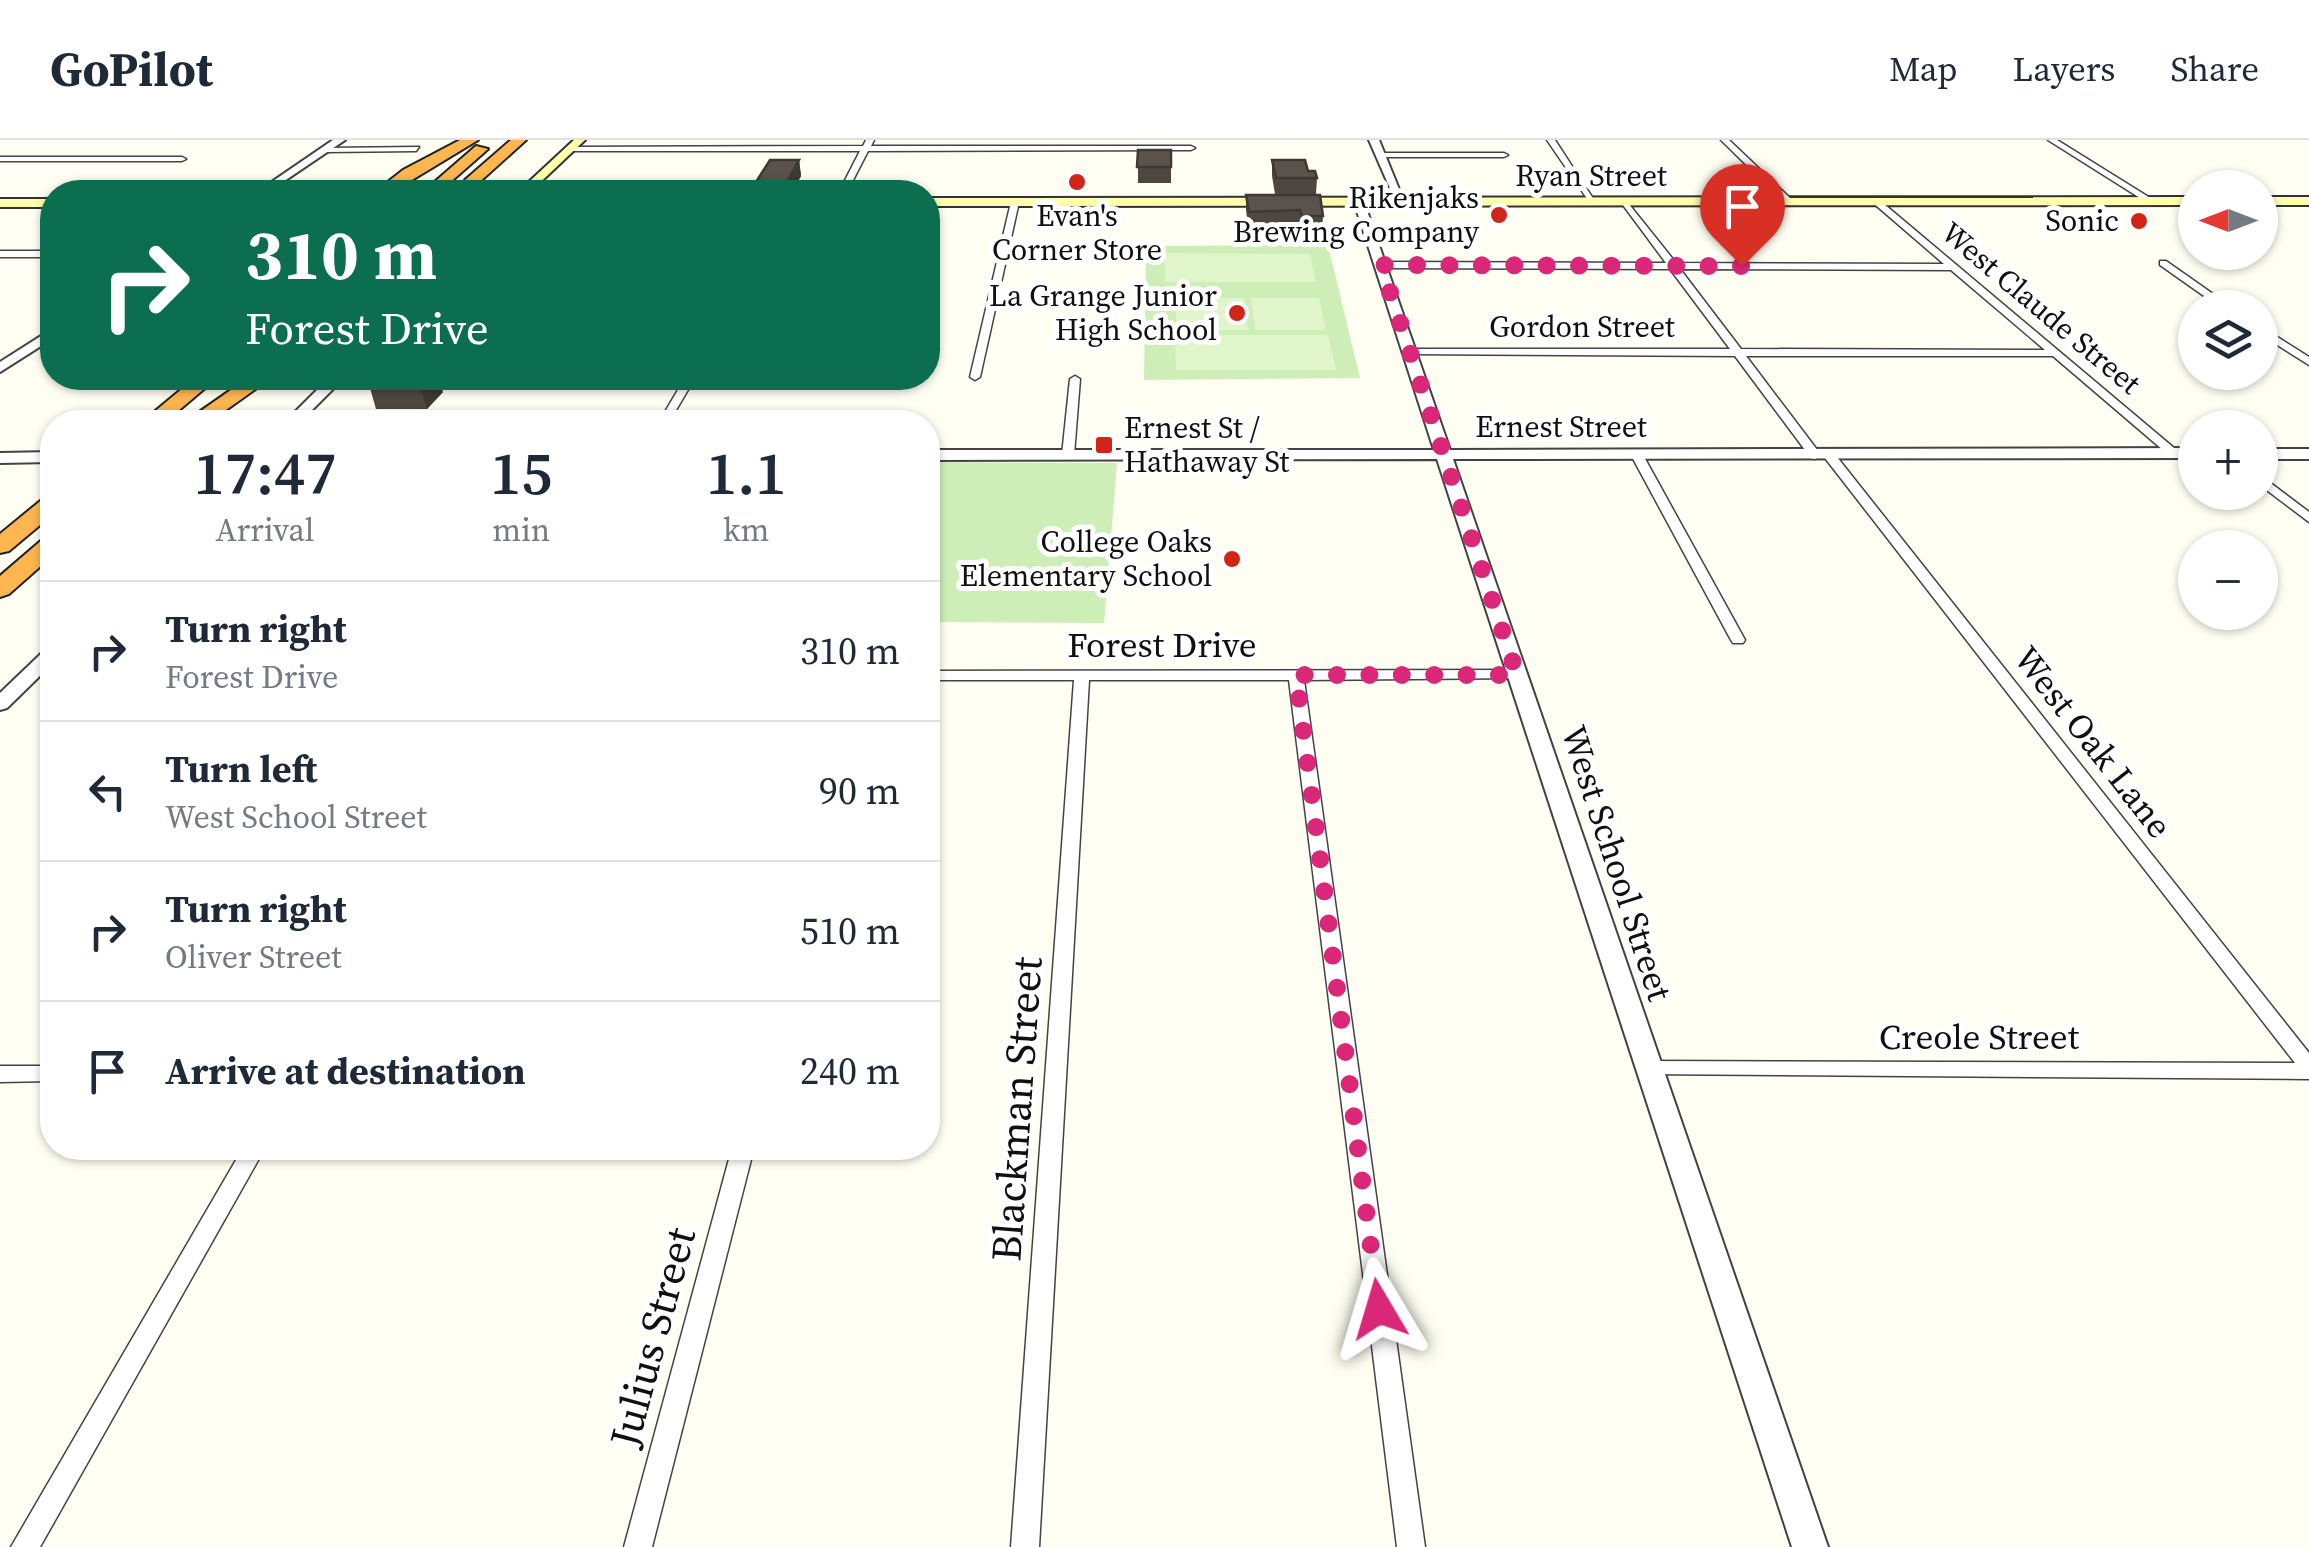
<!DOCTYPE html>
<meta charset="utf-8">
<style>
body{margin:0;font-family:"Source Serif 4",serif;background:#f2f2f3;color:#1f2937;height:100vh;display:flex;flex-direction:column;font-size:38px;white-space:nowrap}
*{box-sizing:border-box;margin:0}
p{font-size:32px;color:#747a83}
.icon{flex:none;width:55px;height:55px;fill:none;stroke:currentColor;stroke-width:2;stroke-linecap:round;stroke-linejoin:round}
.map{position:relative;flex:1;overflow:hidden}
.panel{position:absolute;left:40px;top:270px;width:900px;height:750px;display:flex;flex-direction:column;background:#fff;border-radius:40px;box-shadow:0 2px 8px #0004}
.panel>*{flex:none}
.hud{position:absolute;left:40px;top:40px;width:900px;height:210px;border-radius:40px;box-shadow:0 2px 8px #0004;background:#0b6e4f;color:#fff;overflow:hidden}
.needle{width:65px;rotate:270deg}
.controls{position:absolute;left:2178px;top:30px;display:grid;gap:20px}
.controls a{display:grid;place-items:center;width:100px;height:100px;border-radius:50%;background:#fff;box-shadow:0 2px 8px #0004;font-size:50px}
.pin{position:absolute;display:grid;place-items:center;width:85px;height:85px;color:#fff;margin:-102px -42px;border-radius:50% 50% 50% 0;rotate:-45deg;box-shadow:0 0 10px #0007}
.pin .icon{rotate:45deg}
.me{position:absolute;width:110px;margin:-55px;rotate:353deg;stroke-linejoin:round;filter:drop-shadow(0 0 8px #0008)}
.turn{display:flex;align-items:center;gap:35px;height:210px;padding:0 40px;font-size:45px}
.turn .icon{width:130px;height:130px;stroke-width:2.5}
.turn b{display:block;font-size:70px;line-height:85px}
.eta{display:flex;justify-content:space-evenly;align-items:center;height:170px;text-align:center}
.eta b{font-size:60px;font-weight:600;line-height:70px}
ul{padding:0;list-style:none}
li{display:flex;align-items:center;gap:30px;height:140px;padding:0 40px;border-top:2px solid #e0e1e3}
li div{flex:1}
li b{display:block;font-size:38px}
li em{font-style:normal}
header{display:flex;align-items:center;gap:60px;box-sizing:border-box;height:140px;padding:0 50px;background:#fff;border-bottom:2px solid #e0e1e3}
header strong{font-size:48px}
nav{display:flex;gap:55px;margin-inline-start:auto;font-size:35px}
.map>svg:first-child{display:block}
.green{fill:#cdefb7}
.pitch{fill:#e0f5ca}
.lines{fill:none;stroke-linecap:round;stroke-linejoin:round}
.minor-casing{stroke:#434343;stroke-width:3}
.tertiary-casing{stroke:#434343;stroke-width:4}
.secondary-casing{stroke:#323232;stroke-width:4}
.motorway-casing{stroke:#212121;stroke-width:4}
.minor{fill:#fff;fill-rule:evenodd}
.tertiary{fill:#fff;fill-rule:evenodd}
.secondary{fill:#feffad;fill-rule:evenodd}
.motorway{fill:#ffb650;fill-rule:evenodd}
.wall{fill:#4d4740}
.shaded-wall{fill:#3f3934}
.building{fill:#5a524b;stroke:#3f3934;stroke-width:2.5}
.route{stroke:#db2777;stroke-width:18;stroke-dasharray:0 32.4}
.poi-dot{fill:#d02618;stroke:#fff;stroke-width:4}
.labels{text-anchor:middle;stroke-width:10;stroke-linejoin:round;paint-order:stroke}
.far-street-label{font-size:30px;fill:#101010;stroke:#fff}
.far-poi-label{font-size:30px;fill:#101010;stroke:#fff;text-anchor:end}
.street-label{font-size:35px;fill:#101010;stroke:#fff}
.near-street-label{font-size:42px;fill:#101010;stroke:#fff}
</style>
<header>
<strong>GoPilot</strong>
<nav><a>Map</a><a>Layers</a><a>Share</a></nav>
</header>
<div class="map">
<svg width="2309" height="1407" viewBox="0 0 2309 1407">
<rect width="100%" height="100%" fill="#fffef2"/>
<g class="green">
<path d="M1328,105l32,133 -216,2 2,-134z"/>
<path d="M928,322l189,1 -13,160 -176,-1z"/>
</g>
<g class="pitch">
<path d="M1165,113l145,1 6,28h-151z"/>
<path d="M1176,158h68l4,32h-72z"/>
<path d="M1251,158h68l7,32h-71z"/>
<path d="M1175,195h153l8,35h-160z"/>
</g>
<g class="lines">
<defs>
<g id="minor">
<path d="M866,0h8l-3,6h320l4,2 -4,2 -323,1 -21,41h-8l21,-41h-290l-4,-2 4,-2 293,-1z"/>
<path d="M1547,0h8l41,63h-6z"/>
<path d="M1721,0h8l62,59v4h-6z"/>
<path d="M2048,0h9l98,61 -7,2z"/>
<path d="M419,7l-3,4 -90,1 -4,-2 4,-2z"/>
<path d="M1381,13h123l4,2 -4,2h-126z"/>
<path d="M0,17h182l4,2 -4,2h-182z"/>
<path d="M1624,58l52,65 268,1 -73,-63 7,-2 302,254 -10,3 -117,-100h-307l75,99 -6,4 -4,-1 -76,-102 -329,-2v-4l4,-1h320l-60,-80 -289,-1 -5,-3 5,-3 285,1 -46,-62zM1680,129l271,1 94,80 -304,-1z"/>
<path d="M1015,59l4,3 -39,175 -5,3 -5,-3 41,-175z"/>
<rect x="0" y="111" width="52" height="6"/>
<path d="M2160,121h6l67,47h-12l-61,-43z"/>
<path d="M2260,186l49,31v8l-49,-31z"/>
<path d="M1075,236l5,3 -6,76 -6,4 -6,-4 8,-76z"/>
<path d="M685,238h10l-26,44h-10z"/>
<path d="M1637,311l6,4 102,185 -2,3h-10l-2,-3 -100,-185z"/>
<path d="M1829,311l4,1 476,601v26l-667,-5 -3,-5 3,-5 7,-3 646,2 -470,-605 -2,-3z"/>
<path d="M2260,335l49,37v10l-49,-37z"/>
<path d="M1517,530l5,2 3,3 -3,3 -218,2 121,867h-28l-108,-867h-200l-50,867h-28l63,-867h-146v-9z"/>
<path d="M0,926h52v15l-52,1z"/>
<path d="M243,1008h22l-225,399h-29z"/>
<path d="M732,1008h22l-102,399h-28z"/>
</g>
<g id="tertiary">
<path d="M333,0h12l-77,52h-11z"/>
<path d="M1369,0h10l26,64 -9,-2z"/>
<path d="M1359,59l5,3 86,248 745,-2v10l-742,1 375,1088h-36l-355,-1088 -509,1v-10h506l-80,-248z"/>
<path d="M52,189v10l-52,33v-10z"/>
<path d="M329,238h15l-44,44h-15z"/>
<rect x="2260" y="309" width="49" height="10"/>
<path d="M52,312v10l-52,1v-10z"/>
<path d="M52,508v16l-45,44 -7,2v-17l45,-43z"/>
</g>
<g id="secondary">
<path d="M574,0h11l-55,52h-12z"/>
<path d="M2195,57v8l-1267,1v-8z"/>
<rect x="2260" y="57" width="49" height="8"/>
<rect x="0" y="59" width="52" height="8"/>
</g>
<g id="motorway">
<path d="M460,0h18l-86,52h-17l28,-22z"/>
<path d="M511,0h15l-51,46h-10v-6z"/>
<path d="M476,6l12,3 -49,43h-16z"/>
<path d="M195,238h22l-52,44h-23z"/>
<path d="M248,238h23l-62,44h-24z"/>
<path d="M52,356v19l-43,36 -9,2v-19l44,-36z"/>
<path d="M52,397v19l-43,38 -9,3v-21l43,-37z"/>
</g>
</defs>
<use href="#minor" class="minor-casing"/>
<use href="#tertiary" class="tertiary-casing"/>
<use href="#secondary" class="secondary-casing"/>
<use href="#motorway" class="motorway-casing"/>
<use href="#minor" class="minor"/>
<use href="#tertiary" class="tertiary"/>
<use href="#secondary" class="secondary"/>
<use href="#motorway" class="motorway"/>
</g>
<g class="wall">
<rect x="1138" y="10" width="33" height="33"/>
<path d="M799,20l2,16 -9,16h-34l-2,-10z"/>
<path d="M1272,20l36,11 9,7 -1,16h-41l-3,-18z"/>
<path d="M1246,55l77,21 -1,15h-21l-2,-7 -51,2 -2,-16z"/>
<path d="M380,238l63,14 -16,17h-51l-6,-21z"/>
</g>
<g class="shaded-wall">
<path d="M799,20l2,16 -9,16h-4l-1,-10z"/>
<path d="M430,238h9l4,14 -16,17 -6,-21z"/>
</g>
<g class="building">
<path d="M1138,10h33v17h-34z"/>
<path d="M770,20h29l-12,22h-31z"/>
<path d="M1272,20h33l3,11h7l2,7h-41z"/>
<path d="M1246,55h74l3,21h-21l-2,-6 -51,2z"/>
<path d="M380,238h51l-10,10h-51z"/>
</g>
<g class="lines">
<path class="route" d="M1379,1169l-83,-634h221l-136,-410 361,1"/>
</g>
<g class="poi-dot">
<circle cx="1077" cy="42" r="10"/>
<circle cx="1499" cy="75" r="10"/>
<circle cx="2139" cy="81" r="10"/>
<circle cx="1237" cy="173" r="10"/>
<rect x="1094" y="295" width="20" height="20" rx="5"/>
<circle cx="1232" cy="419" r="10"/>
</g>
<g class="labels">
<g class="far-street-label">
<text x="1591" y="46">Ryan Street</text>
<text transform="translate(2041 168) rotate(40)" y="10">West Claude Street</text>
<text x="1582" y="197">Gordon Street</text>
<text x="1561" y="297">Ernest Street</text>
</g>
<g class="far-poi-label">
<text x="1479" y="68">Rikenjaks<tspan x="1479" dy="34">Brewing Company</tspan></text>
<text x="1077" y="86" text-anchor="middle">Evan's<tspan x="1077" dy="34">Corner Store</tspan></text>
<text x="2119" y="91">Sonic</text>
<text x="1217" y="166">La Grange Junior<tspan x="1217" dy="34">High School</tspan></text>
<text x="1124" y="298" text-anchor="start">Ernest St /<tspan x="1124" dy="34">Hathaway St</tspan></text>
<text x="1212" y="412">College Oaks<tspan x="1212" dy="34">Elementary School</tspan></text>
</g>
<g class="street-label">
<text x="1162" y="517">Forest Drive</text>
<text transform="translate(2093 602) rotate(52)" y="12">West Oak Lane</text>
<text transform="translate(1617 723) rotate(72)" y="12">West School Street</text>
<text x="1979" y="909">Creole Street</text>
</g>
<g class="near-street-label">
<text transform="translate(1016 969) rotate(-86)" y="15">Blackman Street</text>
<text transform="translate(652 1197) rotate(-75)" y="15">Julius Street</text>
</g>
</g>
</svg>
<div class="controls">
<a><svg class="needle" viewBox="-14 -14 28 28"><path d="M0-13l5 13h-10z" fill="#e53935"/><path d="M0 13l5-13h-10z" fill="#747a83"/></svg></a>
<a><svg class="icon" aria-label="layers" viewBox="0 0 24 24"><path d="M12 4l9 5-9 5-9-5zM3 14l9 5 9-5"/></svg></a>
<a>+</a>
<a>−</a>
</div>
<div class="pin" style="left:1742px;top:126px;background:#d93025"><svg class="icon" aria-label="arrive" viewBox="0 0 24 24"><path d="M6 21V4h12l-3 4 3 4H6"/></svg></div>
<svg class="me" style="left:1379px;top:1169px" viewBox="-20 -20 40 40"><path d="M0-17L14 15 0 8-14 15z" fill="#db2777" stroke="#fff" stroke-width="4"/></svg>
<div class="hud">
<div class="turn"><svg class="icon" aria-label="right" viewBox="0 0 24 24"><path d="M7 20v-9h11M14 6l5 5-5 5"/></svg><div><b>310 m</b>Forest Drive</div></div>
</div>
<section class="panel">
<div class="eta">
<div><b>17:47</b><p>Arrival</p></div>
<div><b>15</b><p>min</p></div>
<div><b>1.1</b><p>km</p></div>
</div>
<ul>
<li><svg class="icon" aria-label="right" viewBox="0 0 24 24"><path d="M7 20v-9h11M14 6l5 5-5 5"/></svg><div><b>Turn right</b><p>Forest Drive</p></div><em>310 m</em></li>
<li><svg class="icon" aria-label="left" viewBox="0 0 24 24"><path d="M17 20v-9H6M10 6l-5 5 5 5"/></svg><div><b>Turn left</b><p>West School Street</p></div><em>90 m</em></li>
<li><svg class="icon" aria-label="right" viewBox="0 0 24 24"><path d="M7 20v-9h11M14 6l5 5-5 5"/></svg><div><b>Turn right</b><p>Oliver Street</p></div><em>510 m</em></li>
<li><svg class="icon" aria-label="arrive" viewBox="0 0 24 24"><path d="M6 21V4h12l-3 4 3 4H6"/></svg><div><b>Arrive at destination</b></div><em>240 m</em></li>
</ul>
</section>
</div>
